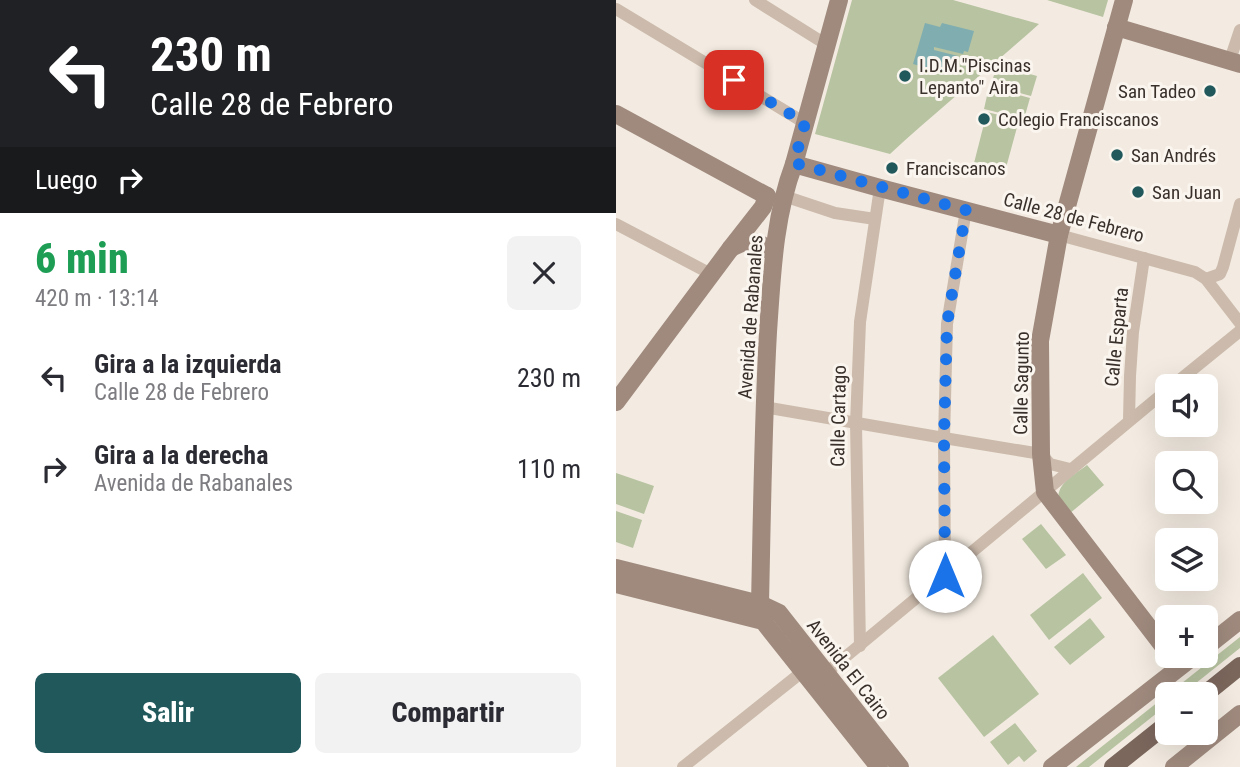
<!DOCTYPE html>
<html lang="es">
<meta charset="utf-8">
<style>
body{margin:0;font-family:"Roboto Condensed",sans-serif;background:#f2f2f3;color:#2b2b33;height:100vh;display:flex;flex-direction:column;font-size:26px;white-space:nowrap}
*{box-sizing:border-box;margin:0}
p{font-size:23px;color:#7c7c81}
.icon{flex:none;width:38px;height:38px;fill:none;stroke:currentColor;stroke-width:2;stroke-linecap:round;stroke-linejoin:round}
.map{position:relative;flex:1;overflow:hidden}
.sheet{display:flex;flex-direction:column;background:#fff;width:616px}
.sheet>*{flex:none}
.banner{background:#202124;color:#fff;overflow:hidden}
.fabs{position:absolute;left:539px;top:374px;display:grid;gap:14px}
.fabs a{display:grid;place-items:center;width:63px;height:63px;border-radius:10px;background:#fff;box-shadow:0 7px 28px #0002;font-size:35px}
.pin{position:absolute;display:grid;place-items:center;width:60px;height:60px;color:#fff;margin:-30px;border-radius:14px;box-shadow:0 4px 10px #0006}
.me{position:absolute;width:77px;margin:-38px;rotate:0deg;stroke-linejoin:round;filter:drop-shadow(0 0 5px #0008)}
.turn{display:flex;align-items:center;gap:24px;height:147px;padding:0 35px;font-size:32px}
.turn .icon{width:91px;height:91px;stroke-width:2.5}
.turn b{display:block;font-size:49px;line-height:60px}
.then{display:flex;align-items:center;height:66px;padding:0 35px;background:#0003;gap:14px;font-size:26px}
.round{display:grid;place-items:center;flex:none;width:74px;height:74px;border-radius:10px;background:#f2f2f3}
.head{display:flex;align-items:center;justify-content:space-between;height:119px;padding:0 35px}
h1{font-size:42px;font-weight:800;line-height:52px;color:#1e9e55}
.primary-button{display:flex;gap:14px;margin-top:auto;padding:14px 35px}
.primary-button a{flex:1;height:80px;border-radius:10px;background:#21585c;color:#fff;font-size:28px;font-weight:800;line-height:80px;text-align:center}
.primary-button a+a{background:#f2f2f3;color:#2b2b33}
ul{padding:0;list-style:none}
li{display:flex;align-items:center;gap:21px;height:91px;padding:0 35px}
li div{flex:1}
li b{display:block;font-size:26px}
li em{font-style:normal}
main{display:flex;flex:1;min-height:0}
.map>svg:first-child{display:block}
.green{fill:#b7c3a1}
.water{fill:#80aeb0}
.lines{fill:none;stroke-linecap:round;stroke-linejoin:round}
.street{stroke:#ccbbac;stroke-width:12}
.secondary{stroke:#a08a7e;stroke-width:18}
.primary{stroke:#7c675d;stroke-width:18}
.route{stroke:#1a73e8;stroke-width:12;stroke-dasharray:0 21.6}
.poi-dot{fill:#21585c;stroke:#faf5ee;stroke-width:2.5}
.labels{text-anchor:middle;stroke-width:6;stroke-linejoin:round;paint-order:stroke}
.poi-label{font-size:19px;fill:#3a302b;stroke:#faf5ee;text-anchor:start}
.street-label{font-size:19px;fill:#3a302b;stroke:#faf5ee}
</style>
<main>
<section class="sheet">
<div class="banner">
<div class="turn"><svg class="icon" aria-label="left" viewBox="0 0 24 24"><path d="M17 20v-9H6M10 6l-5 5 5 5"/></svg><div><b>230 m</b>Calle 28 de Febrero</div></div>
<div class="then">Luego<svg class="icon" aria-label="right" viewBox="0 0 24 24"><path d="M7 20v-9h11M14 6l5 5-5 5"/></svg></div>
</div>
<div class="head"><div><h1>6 min</h1><p>420 m · 13:14</p></div><a class="round"><svg class="icon" aria-label="close" viewBox="0 0 24 24"><path d="M6 6l12 12M18 6L6 18"/></svg></a></div>
<ul>
<li><svg class="icon" aria-label="left" viewBox="0 0 24 24"><path d="M17 20v-9H6M10 6l-5 5 5 5"/></svg><div><b>Gira a la izquierda</b><p>Calle 28 de Febrero</p></div><em>230 m</em></li>
<li><svg class="icon" aria-label="right" viewBox="0 0 24 24"><path d="M7 20v-9h11M14 6l5 5-5 5"/></svg><div><b>Gira a la derecha</b><p>Avenida de Rabanales</p></div><em>110 m</em></li>
</ul>
<div class="primary-button"><a>Salir</a><a>Compartir</a></div>
</section>
<div class="map">
<svg width="624" height="767" viewBox="0 0 624 767">
<rect width="100%" height="100%" fill="#f3ebe1"/>
<g class="green">
<path d="M236,0h101l86,24c-49,44 -101,86 -149,130l-75,-20z"/>
<path d="M431,0h61l-5,17z"/>
<path d="M381,65l40,11 -6,20 -40,-11z"/>
<path d="M373,87l41,11 -6,21 -40,-10z"/>
<path d="M371,112l32,8 -15,55 -31,-8z"/>
<path d="M471,465l17,20 -35,29c-3,-4 -8,-9 -10,-14 -4,-16 18,-27 28,-35z"/>
<path d="M0,473l38,13 -10,28 -28,-10z"/>
<path d="M0,511l26,9 -9,28 -17,-6z"/>
<path d="M425,524l25,31 -20,14 -24,-30z"/>
<path d="M467,573l19,25 -53,42 -19,-25z"/>
<path d="M474,618l15,19 -35,28 -16,-18z"/>
<path d="M377,635l46,59 -55,43 -46,-59z"/>
<path d="M624,637v11l-59,47h-14v10l-78,62h-13z"/>
<path d="M399,723l22,28 -13,11 -5,-6 -11,9 -18,-23z"/>
</g>
<path class="water" d="M309,23l15,4 2,-4 32,8 -6,21 -4,-1 -1,3 -29,-7v3l24,6 -6,19 -39,-11z"/>
<g class="lines">
<g class="street">
<path d="M139,0l72,45"/>
<path d="M0,9l189,114"/>
<path d="M614,60l10,-30"/>
<path d="M168,196l51,17 40,6"/>
<path d="M0,224l95,50"/>
<path d="M443,235l136,37 11,7 34,44"/>
<path d="M590,279l14,-5 3,-7 17,-63"/>
<path d="M555,387l69,-56"/>
<path d="M148,407l180,31 97,16 9,10 20,5"/>
<path d="M513,420l1,-44 3,-44 11,-74"/>
<path d="M329,576l-1,-138 3,-114 19,-114"/>
<path d="M244,646l-4,-223 4,-101 20,-134"/>
<path d="M67,767l114,-91 29,-3 341,-283"/>
</g>
<g class="secondary">
<path d="M508,0l-65,235 -19,106 1,113 4,38 122,159"/>
<path d="M500,27l124,37"/>
<path d="M0,114l151,82"/>
<path d="M178,164l86,24 179,47"/>
<path d="M115,248c18,-10 27,-8 42,5"/>
<path d="M0,402l115,-154 32,-41 4,-11"/>
<path d="M0,568l144,36 19,9 121,154"/>
<path d="M0,584l147,37 116,146"/>
<path d="M147,621l-3,-17c2,-91 3,-182 8,-272 4,-57 6,-115 26,-168l45,-164"/>
<path d="M590,647l34,-27"/>
<path d="M436,767l142,-111"/>
<path d="M558,767l66,-53"/>
</g>
<g class="primary">
<path d="M588,695l36,-29"/>
<path d="M497,767l54,-43"/>
</g>
</g>
<g class="lines">
<path class="route" d="M118,80l71,43 -11,40 172,47 -19,114 -3,114 1,138"/>
</g>
<g class="poi-dot">
<circle cx="289" cy="76" r="7"/>
<circle cx="594" cy="91" r="7"/>
<circle cx="368" cy="119" r="7"/>
<circle cx="501" cy="155" r="7"/>
<circle cx="276" cy="168" r="7"/>
<circle cx="522" cy="192" r="7"/>
</g>
<g class="labels">
<g class="poi-label">
<text x="303" y="72">I.D.M."Piscinas<tspan x="303" dy="22">Lepanto" Aira</tspan></text>
<text x="580" y="98" text-anchor="end">San Tadeo</text>
<text x="382" y="126">Colegio Franciscanos</text>
<text x="515" y="162">San Andrés</text>
<text x="290" y="175">Franciscanos</text>
<text x="536" y="199">San Juan</text>
</g>
<g class="street-label">
<text transform="translate(458 217) rotate(15)" y="7">Calle 28 de Febrero</text>
<text transform="translate(134 317) rotate(-86)" y="7">Avenida de Rabanales</text>
<text transform="translate(500 337) rotate(-84)" y="7">Calle Esparta</text>
<text transform="translate(405 383) rotate(-89)" y="7">Calle Sagunto</text>
<text transform="translate(222 416) rotate(-89)" y="7">Calle Cartago</text>
<text transform="translate(233 669) rotate(52)" y="7">Avenida El Cairo</text>
</g>
</g>
</svg>
<div class="fabs">
<a><svg class="icon" aria-label="sound" viewBox="0 0 24 24"><path d="M4 9h4l5-4v14l-5-4H4zM17 9q2 3 0 6"/></svg></a>
<a><svg class="icon" aria-label="search" viewBox="0 0 24 24"><circle cx="10" cy="10" r="6"/><path d="M15 15l6 6"/></svg></a>
<a><svg class="icon" aria-label="layers" viewBox="0 0 24 24"><path d="M12 4l9 5-9 5-9-5zM3 14l9 5 9-5"/></svg></a>
<a>+</a>
<a>−</a>
</div>
<div class="pin" style="left:118px;top:80px;background:#d93025"><svg class="icon" aria-label="arrive" viewBox="0 0 24 24"><path d="M6 21V4h12l-3 4 3 4H6"/></svg></div>
<svg class="me" style="left:329px;top:576px" viewBox="-20 -20 40 40"><circle r="19" fill="#fff"/><path d="M0-13L10 11 0 6-10 11z" fill="#1a73e8"/></svg>
</div>
</main>
